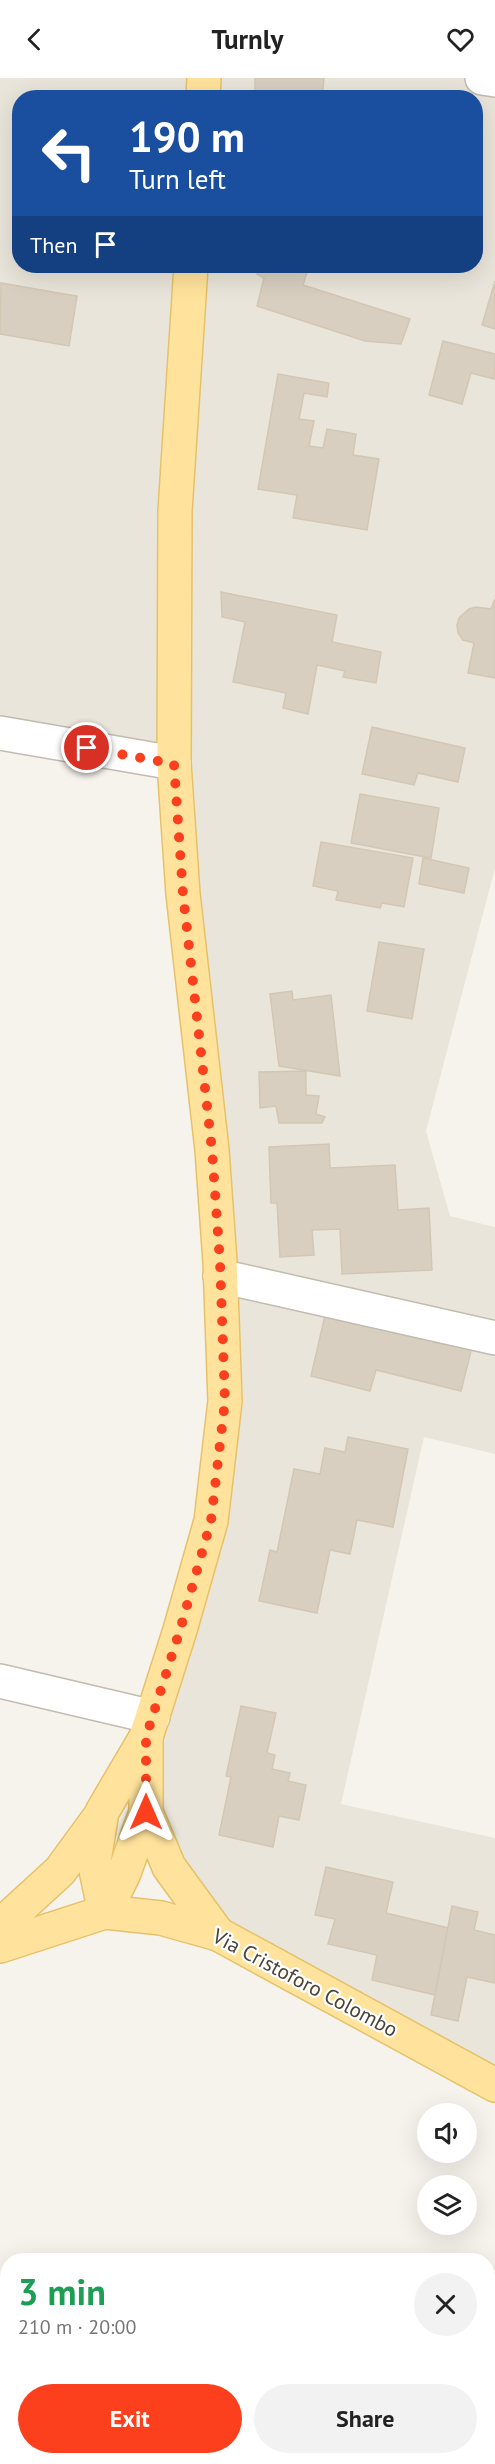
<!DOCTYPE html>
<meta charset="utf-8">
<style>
body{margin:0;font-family:"PT Sans",sans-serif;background:#f2f2f2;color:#222;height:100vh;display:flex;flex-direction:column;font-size:22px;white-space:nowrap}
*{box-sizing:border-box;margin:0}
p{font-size:20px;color:#767676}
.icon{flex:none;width:33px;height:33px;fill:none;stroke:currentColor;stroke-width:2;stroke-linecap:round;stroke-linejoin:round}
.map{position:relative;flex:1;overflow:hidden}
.sheet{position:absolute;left:0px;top:2175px;width:495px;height:212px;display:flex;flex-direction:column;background:#fff;border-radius:24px 24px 0 0;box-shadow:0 6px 24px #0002}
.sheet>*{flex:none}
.top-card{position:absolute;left:12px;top:12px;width:471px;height:183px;border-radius:24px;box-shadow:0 6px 24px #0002;background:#1a4fa0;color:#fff;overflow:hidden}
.controls{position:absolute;left:417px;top:2025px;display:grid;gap:12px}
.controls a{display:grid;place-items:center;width:60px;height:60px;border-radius:50%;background:#fff;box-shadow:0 6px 24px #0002;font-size:30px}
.pin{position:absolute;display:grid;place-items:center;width:51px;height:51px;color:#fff;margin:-26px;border:3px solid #fff;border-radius:50%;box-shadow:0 2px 6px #0007}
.me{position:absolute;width:66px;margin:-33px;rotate:0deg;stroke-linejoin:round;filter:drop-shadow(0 0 4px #0008)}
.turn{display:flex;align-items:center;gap:21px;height:126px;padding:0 18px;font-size:27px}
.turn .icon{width:78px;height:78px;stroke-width:2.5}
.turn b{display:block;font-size:42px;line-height:51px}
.then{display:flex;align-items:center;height:57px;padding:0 18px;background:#0003;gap:12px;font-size:22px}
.round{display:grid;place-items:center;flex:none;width:63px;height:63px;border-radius:32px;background:#f2f2f2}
.overview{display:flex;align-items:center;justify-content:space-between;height:102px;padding:0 18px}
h1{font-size:36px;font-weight:700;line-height:45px;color:#1e9e55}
.button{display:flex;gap:12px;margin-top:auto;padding:12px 18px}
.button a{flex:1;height:69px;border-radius:36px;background:#fc3f1d;color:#fff;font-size:24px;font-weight:700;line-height:69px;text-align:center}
.button a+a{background:#f2f2f2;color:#222}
header{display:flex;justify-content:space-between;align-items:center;height:78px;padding:0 18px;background:#fff;font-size:27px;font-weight:700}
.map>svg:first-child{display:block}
.residential{fill:#eae5da;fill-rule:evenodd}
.building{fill:#d8cfc1;stroke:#d3c7b4;stroke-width:1.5}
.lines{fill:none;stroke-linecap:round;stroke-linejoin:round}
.minor-casing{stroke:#c2bbae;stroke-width:36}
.major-casing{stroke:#e6c16a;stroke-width:36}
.minor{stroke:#fff;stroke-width:33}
.major{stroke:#ffe39c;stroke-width:33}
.route{stroke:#fc3f1d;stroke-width:10;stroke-dasharray:0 18}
.labels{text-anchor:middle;stroke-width:4.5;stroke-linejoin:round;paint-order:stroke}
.street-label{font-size:21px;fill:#4b4439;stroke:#fff}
</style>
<header><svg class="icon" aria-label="back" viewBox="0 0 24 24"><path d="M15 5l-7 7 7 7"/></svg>Turnly<svg class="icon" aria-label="heart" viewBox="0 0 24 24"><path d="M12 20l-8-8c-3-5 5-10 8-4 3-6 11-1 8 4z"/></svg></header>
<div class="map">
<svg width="495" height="2386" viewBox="0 0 495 2386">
<rect width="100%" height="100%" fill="#f6f3ec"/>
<path class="residential" d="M0,0h495v790l-69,263 24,85 45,11v227l-71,-17 -83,367 154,34v247l-277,-151 -72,-122 79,-411 -51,-637 -174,-31zM20,20h456v168h-456z"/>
<g class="building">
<path d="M255,0h69l-2,20h-67z"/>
<path d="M259,188h50l-6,19 107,34 -9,25 -36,-3 -108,-35 7,-28 -7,-4z"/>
<path d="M495,203v48l-13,-4z"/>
<path d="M1,205l76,13 -8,50 -69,-12z"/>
<path d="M443,263l52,13 -1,25 -23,-6 -9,31 -33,-9z"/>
<path d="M278,296l51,9 -2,14 -23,-4 -5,26 15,2 -5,25 14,2 4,-19 29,5 -3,21 26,4 -12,71 -74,-12 4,-23 -39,-6z"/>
<path d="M221,514l116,23 -5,27 49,10 -5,31 -33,-6 2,-6 -28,-6 -9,49 -25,-6 3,-15 -53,-11 12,-60 -23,-5z"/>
<path d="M495,521v79l-27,-5 6,-30 -11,-3 -5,-7 -1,-8 2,-7 10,-9 7,-2 15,2z"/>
<path d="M372,649l93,21 -7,34 -40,-9 -4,12 -52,-11z"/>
<path d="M360,716l79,14 -8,50 -80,-15z"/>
<path d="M321,764l92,16 -9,49 -22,-4 -2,5 -44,-8 2,-9 -25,-5z"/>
<path d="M423,780l46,10 -5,25 -45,-9z"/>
<path d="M379,864l45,7 -12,70 -45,-8z"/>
<path d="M292,913l1,9 38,-5 9,81 -61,-10 -9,-72z"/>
<path d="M306,993v24l13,1 -3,18 9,3 -3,6h-43l-3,-17 -16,2 -1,-36z"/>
<path d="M329,1066l1,24 65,-3 3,45 31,-2 3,62 -90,4 -2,-45 -28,1 2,25 -34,2 -3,-54h-6l-2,-56z"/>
<path d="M326,1233l146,36 -11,44 -85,-21 -6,21 -59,-15z"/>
<path d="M348,1359l60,12 -15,78 -36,-7 -7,34 -20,-4 -13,63 -58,-12 11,-51 7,2 17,-83 26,5 5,-26 20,4z"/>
<path d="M241,1628l35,7 -9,40 8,2 -3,14 18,4 -2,8 18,4 -7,35 -20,-4 -6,31 -54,-12 12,-58 -5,-1z"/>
<path d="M326,1789l67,15 -7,31 63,15 -14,67 -63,-15 5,-25 -49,-11 7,-25 -20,-4z"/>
<path d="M452,1828l26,6 -4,18 21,5v48l-28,-6 -9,44 -27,-6z"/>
</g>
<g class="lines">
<defs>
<g id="minor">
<path d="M482,0l13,2"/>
<path d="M0,655l174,30"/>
<path d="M220,1198l275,62"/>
<path d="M0,1603l153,36"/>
</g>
<g id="major">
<path d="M203,20l1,-20"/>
<path d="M146,1661v73l23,55 49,67"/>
<path d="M105,1834l-11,-51 8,-49 44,-75 34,-107 31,-109 14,-120 -5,-139 -8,-112 -29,-256 -9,-131 1,-252 16,-245"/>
<path d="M105,1834l19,-39 22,-61"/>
<path d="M0,1848l60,-55 38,-52"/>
<path d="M0,1868l105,-34 56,6 57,16 277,151"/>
</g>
</defs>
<use href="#minor" class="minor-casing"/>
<use href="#major" class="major-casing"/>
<use href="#minor" class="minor"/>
<use href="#major" class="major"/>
</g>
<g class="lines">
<path class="route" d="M87,670l87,16 9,130 29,256 8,112 5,139 -14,120 -31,109 -34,107v75"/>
</g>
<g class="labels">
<g class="street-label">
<text transform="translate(305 1905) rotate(28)" y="7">Via Cristoforo Colombo</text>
</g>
</g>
</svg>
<div class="controls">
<a><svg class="icon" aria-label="sound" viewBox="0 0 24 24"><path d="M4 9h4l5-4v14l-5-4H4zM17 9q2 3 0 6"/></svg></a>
<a><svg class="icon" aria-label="layers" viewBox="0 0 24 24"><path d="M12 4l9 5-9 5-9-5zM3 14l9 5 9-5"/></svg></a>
</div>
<div class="pin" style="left:87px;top:670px;background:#d93025"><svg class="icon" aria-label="arrive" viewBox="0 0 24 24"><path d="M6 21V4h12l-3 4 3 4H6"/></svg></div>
<svg class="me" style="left:146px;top:1734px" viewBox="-20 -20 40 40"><path d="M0-17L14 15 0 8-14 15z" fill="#fc3f1d" stroke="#fff" stroke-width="4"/></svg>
<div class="top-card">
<div class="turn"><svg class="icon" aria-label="left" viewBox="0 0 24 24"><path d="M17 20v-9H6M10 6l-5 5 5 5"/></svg><div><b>190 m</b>Turn left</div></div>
<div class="then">Then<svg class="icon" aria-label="arrive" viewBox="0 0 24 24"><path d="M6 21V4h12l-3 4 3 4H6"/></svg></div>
</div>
<section class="sheet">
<div class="overview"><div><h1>3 min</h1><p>210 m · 20:00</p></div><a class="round"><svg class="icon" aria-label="close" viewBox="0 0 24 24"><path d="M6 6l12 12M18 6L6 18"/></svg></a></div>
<div class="button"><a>Exit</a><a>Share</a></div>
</section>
</div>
